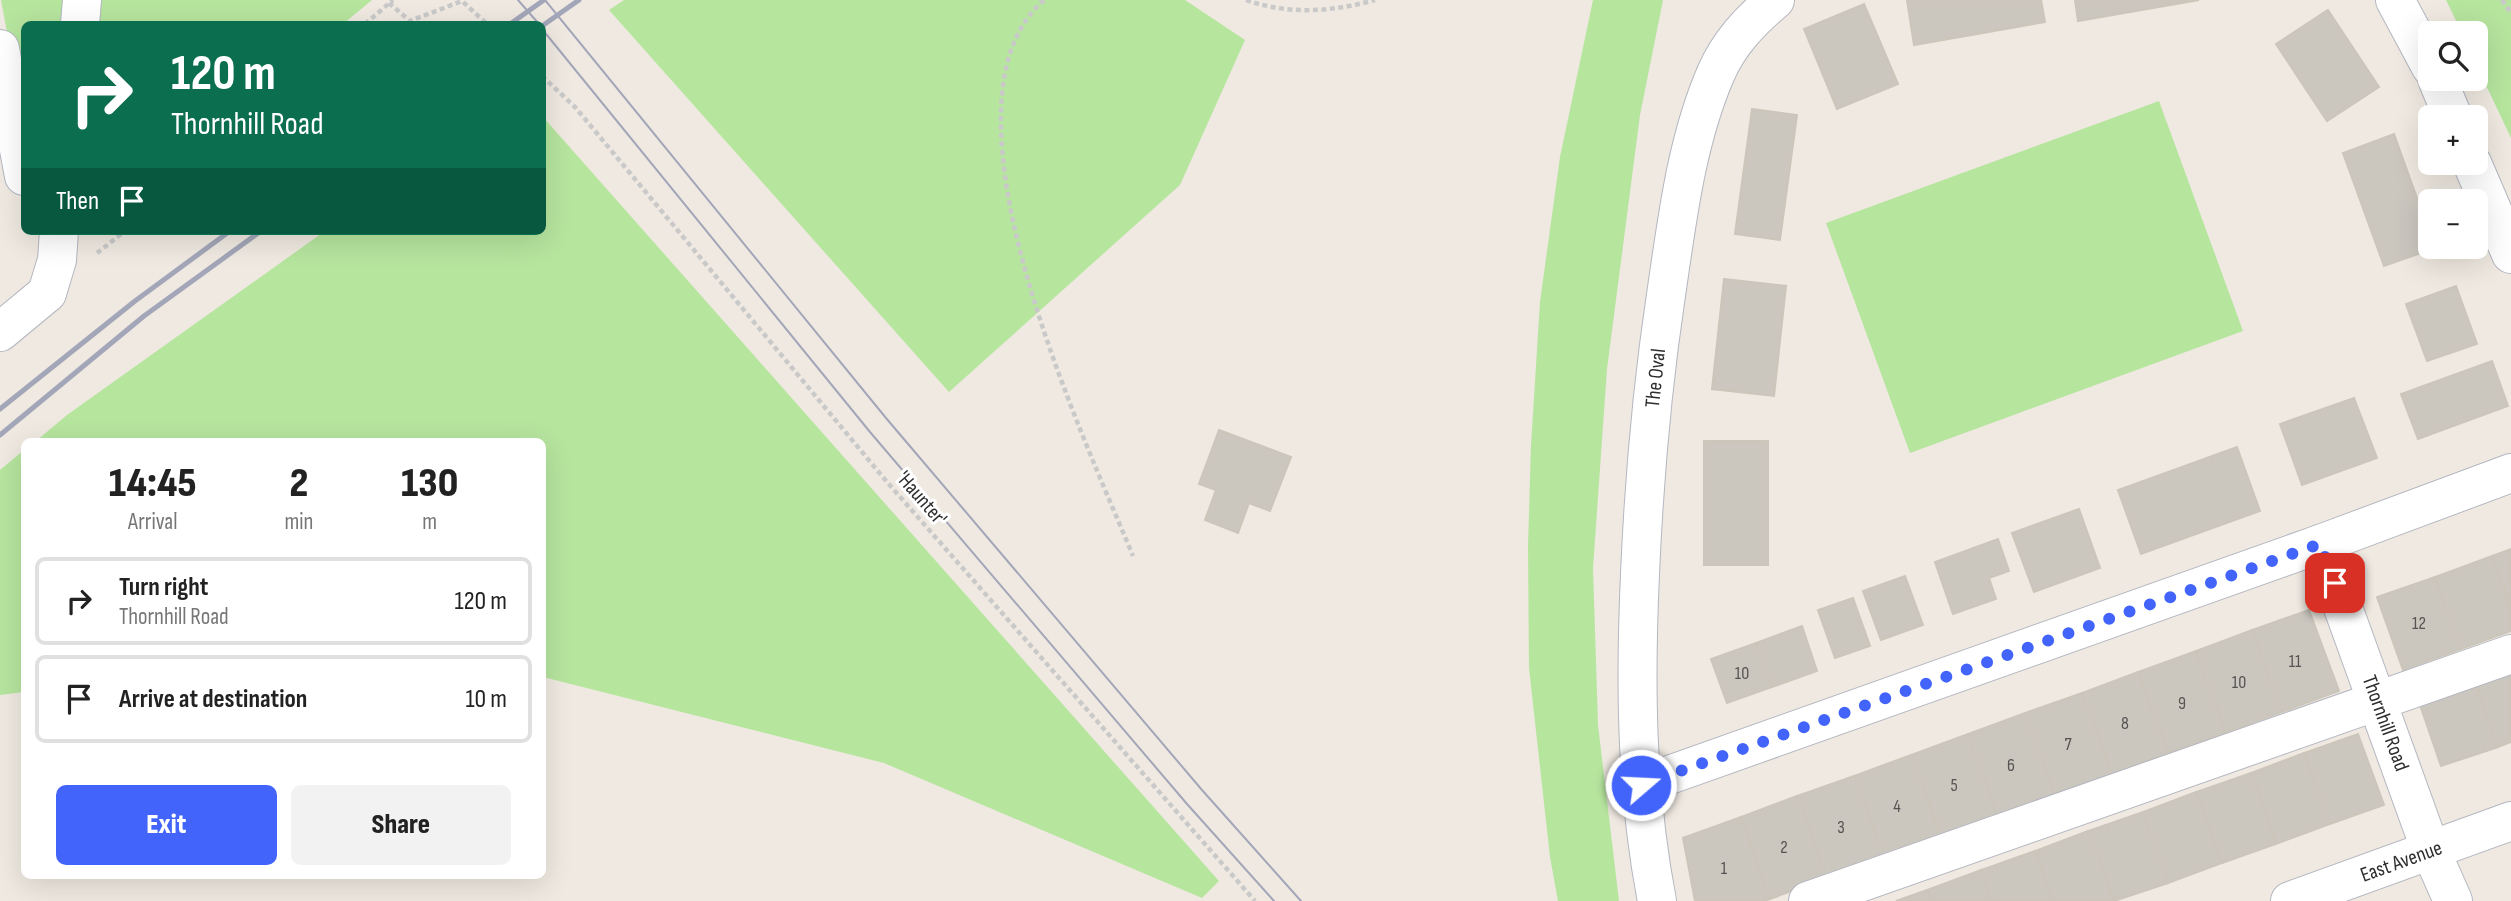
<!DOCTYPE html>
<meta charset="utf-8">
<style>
body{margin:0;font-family:"Sofia Sans Condensed",sans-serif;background:#f2f2f2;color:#222;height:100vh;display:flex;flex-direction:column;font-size:26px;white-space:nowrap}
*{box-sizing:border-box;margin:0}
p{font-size:23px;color:#767676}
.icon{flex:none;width:38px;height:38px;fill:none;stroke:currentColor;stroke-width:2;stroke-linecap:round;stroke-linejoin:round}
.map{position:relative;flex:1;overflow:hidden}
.side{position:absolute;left:21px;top:438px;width:525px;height:441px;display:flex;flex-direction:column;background:#fff;border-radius:10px;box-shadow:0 7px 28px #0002}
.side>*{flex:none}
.banner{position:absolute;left:21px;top:21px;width:525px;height:214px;border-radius:10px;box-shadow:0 7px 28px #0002;background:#0b6e4f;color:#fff;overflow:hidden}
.controls{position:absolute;left:2418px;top:21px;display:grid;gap:14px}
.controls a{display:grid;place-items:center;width:70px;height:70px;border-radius:10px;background:#fff;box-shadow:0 7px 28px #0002;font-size:35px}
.pin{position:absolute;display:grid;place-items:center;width:60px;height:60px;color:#fff;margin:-30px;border-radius:14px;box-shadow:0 4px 10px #0006}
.me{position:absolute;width:77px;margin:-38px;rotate:71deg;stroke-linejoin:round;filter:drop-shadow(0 0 5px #0008)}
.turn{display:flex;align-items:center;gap:24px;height:147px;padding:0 35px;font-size:32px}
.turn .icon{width:91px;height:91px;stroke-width:2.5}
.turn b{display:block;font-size:49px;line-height:60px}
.then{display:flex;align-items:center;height:66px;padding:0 35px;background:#0003;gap:14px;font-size:26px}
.eta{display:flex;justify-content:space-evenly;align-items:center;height:119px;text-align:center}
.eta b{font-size:42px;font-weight:800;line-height:49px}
.primary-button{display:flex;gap:14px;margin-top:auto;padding:14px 35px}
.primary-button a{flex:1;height:80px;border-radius:10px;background:#4264fb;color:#fff;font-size:28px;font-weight:800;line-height:80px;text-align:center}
.primary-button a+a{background:#f2f2f2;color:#222}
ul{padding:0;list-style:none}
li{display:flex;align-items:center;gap:21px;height:88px;margin:0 14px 10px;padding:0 21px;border:4px solid #e0e0e0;border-radius:10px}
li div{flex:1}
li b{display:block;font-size:26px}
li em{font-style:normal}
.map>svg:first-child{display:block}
.green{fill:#b6e59e}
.building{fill:#cbc7bf;stroke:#cbc5ba;stroke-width:2}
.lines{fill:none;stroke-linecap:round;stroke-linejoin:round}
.minor-casing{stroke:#b4b7c1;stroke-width:40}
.path{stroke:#c9c9c9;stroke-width:4.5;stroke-dasharray:5 3.5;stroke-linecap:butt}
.minor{stroke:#fff;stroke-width:38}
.tram{stroke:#a3a6b8;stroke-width:2}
.rail{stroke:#a3a6b8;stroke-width:5}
.route{stroke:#4264fb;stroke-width:12;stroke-dasharray:0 21.6}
.labels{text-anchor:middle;stroke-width:6;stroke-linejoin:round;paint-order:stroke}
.number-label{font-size:18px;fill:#555452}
.street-label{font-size:21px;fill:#2e2e2e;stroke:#fff}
</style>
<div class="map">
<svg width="2511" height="901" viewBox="0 0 2511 901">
<rect width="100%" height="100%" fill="#efe9e1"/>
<g class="green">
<path d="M1,0h371l-29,24h-319v99z"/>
<path d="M624,0h561l60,40 -65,145 -231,207 -340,-382z"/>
<path d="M1593,0h70l-23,115 -33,254 -14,199 5,157 21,176h-61l-8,-44 -21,-189 -1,-122 3,-101 9,-143 20,-145z"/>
<path d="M2446,0h65v138l-35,-74v-31h-14z"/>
<path d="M2159,101l84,230 -333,122 -84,-230z"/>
<path d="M543,117l676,764 -17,17 -318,-135 -341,-86 -1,-236h-506l31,-26 258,-184h217z"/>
<path d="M24,450v242l-24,3v-225z"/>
</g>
<g class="building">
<path d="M1907,0h134l4,22 -131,23z"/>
<path d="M2075,0h124l-121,21z"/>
<path d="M1864,4l34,80 -61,25 -33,-80z"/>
<path d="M2328,10l51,77 -52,34 -51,-77z"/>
<path d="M1752,109l45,6 -17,125 -45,-6z"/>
<path d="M2394,134l37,103v10l4,1 -51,18 -41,-113z"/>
<path d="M1724,279l62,7 -12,110 -62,-7z"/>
<path d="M2456,286l21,58 -50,17 -21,-57z"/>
<path d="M2492,361l16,45 -90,33 -17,-45z"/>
<path d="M2354,398l23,60 -75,27 -22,-61z"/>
<path d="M1219,430l72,27 -21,54 -21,-8 -11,30 -33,-13 11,-30 -17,-6z"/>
<rect x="1704" y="441" width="64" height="124"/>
<path d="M2237,447l23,64 -119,43 -23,-64z"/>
<path d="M2079,509l21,59 -66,24 -22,-59z"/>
<path d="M1998,539l11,32 -20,7 7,21 -43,15 -18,-52z"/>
<path d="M2511,549v59l-19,-52z"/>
<path d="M2492,556l19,52v23l-50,18 -26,-72z"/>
<path d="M1905,576l18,49 -42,15 -18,-49z"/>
<path d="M2435,577l26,72 -58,21 -26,-73z"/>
<path d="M1853,598l17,48 -35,12 -17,-48z"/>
<path d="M2309,610l30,81 -57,21 -30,-82z"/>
<path d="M1802,626l15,45 -45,16 -16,-44z"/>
<path d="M2252,630l30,82 -57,21 -29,-82z"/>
<path d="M1756,643l16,44 -45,16 -16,-44z"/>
<path d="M2196,651l29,82 -57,20 -30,-81z"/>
<path d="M2138,672l30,81 -56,21 -30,-81z"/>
<path d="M2511,674v68l-13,5 -21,-61z"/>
<path d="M2477,686l21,61 -57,19 -21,-61z"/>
<path d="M2082,693l30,81 -58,21 -29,-82z"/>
<path d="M2025,713l29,82 -57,21 -29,-82z"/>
<path d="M1968,734l29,82 -56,21 -30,-82z"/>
<path d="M2358,734l26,71 -54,19 -26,-71z"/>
<path d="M2304,753l26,71 -54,20 -25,-71z"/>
<path d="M1911,755l30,82 -57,20 -30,-81z"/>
<path d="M2251,773l25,71 -54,19 -26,-71z"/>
<path d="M1854,776l30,81 -57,21 -30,-82z"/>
<path d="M2196,792l26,71 -54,20 -25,-71z"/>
<path d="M1797,796l30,82 -57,21 -29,-82z"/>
<path d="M2143,812l25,71 -54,18 -26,-70z"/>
<path d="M1741,817l29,82 -6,2h-69l-12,-63z"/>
<path d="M2088,831l26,70h-61l-18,-50z"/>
<path d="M2035,851l18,50h-61l-11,-31z"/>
<path d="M1981,870l11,31h-61l-4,-11z"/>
<path d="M1927,890l4,11h-35z"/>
</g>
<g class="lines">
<defs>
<g id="minor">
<path d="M2395,0l36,67"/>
<path d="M80,24l2,-24"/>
<path d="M0,49l24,127"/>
<path d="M2437,79l16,38"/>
<path d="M2472,163l39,91"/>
<path d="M47,293l10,-33 2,-29"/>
<path d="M0,332l47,-39"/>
<path d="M2320,544l111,307 22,50"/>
<path d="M1641,785l679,-241 191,-71"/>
<path d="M1657,901c-21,-108 -22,-217 -17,-327 4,-94 12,-186 26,-279 11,-74 20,-153 50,-222 13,-30 34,-52 59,-73"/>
<path d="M1808,901l703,-247"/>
<path d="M2290,901l221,-80"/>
</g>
</defs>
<use href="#minor" class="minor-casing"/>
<g class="path">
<path d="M1044,0c-119,103 41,439 89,556"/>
<path d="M1246,0c43,15 85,12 129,0"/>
<path d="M2502,0l9,13"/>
<path d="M389,3l21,18 52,-20 25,23"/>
<path d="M365,24l28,-24"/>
<path d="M542,76l33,31 312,375 368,419"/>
<path d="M97,253l28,-22"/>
</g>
<use href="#minor" class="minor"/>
<g class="tram">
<path d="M518,0l21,24"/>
<path d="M545,0l341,418 316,372 99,111"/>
<path d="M542,29l328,403 317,372 87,97"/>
</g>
<g class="rail">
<path d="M510,24l34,-24"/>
<path d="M542,26l37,-26"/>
<path d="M0,409l135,-108 95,-70"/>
<path d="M0,435l144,-119 117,-85"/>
</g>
</g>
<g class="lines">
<path class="route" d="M1641,785l679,-241 15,39"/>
</g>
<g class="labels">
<g class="number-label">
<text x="2419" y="629">12</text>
<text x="2295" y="667">11</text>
<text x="1742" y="679">10</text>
<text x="2239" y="688">10</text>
<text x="2182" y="709">9</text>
<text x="2125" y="729">8</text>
<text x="2068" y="750">7</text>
<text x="2011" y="771">6</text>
<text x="1954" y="791">5</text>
<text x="1897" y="812">4</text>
<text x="1841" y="833">3</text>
<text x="1784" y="853">2</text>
<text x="1724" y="874">1</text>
</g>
<g class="street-label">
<text transform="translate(1655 378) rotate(-84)" y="7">The Oval</text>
<text transform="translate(922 498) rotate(49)" y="7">'Haunter'</text>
<text transform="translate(2386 723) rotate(70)" y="7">Thornhill Road</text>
<text transform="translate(2401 861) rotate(-20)" y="7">East Avenue</text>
</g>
</g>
</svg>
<div class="controls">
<a><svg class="icon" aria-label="search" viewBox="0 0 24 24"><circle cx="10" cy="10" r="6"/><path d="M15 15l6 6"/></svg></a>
<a>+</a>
<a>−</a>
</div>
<div class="pin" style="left:2335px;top:583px;background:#d93025"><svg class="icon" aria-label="arrive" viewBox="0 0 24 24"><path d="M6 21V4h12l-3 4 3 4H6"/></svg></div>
<svg class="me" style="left:1641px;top:785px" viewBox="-20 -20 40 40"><circle r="17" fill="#4264fb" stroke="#fff" stroke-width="3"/><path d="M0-11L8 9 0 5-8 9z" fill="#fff"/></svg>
<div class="banner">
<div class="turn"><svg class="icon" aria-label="right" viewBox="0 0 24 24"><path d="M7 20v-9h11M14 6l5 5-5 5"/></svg><div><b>120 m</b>Thornhill Road</div></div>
<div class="then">Then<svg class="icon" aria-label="arrive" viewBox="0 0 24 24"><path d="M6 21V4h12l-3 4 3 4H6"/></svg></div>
</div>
<section class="side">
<div class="eta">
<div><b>14:45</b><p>Arrival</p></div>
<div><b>2</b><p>min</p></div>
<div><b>130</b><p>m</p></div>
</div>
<ul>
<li><svg class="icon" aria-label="right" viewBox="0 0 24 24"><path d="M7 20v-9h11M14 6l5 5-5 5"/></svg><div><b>Turn right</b><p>Thornhill Road</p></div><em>120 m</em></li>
<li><svg class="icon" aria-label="arrive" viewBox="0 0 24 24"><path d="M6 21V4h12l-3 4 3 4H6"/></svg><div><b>Arrive at destination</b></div><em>10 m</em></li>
</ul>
<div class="primary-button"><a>Exit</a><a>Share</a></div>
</section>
</div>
